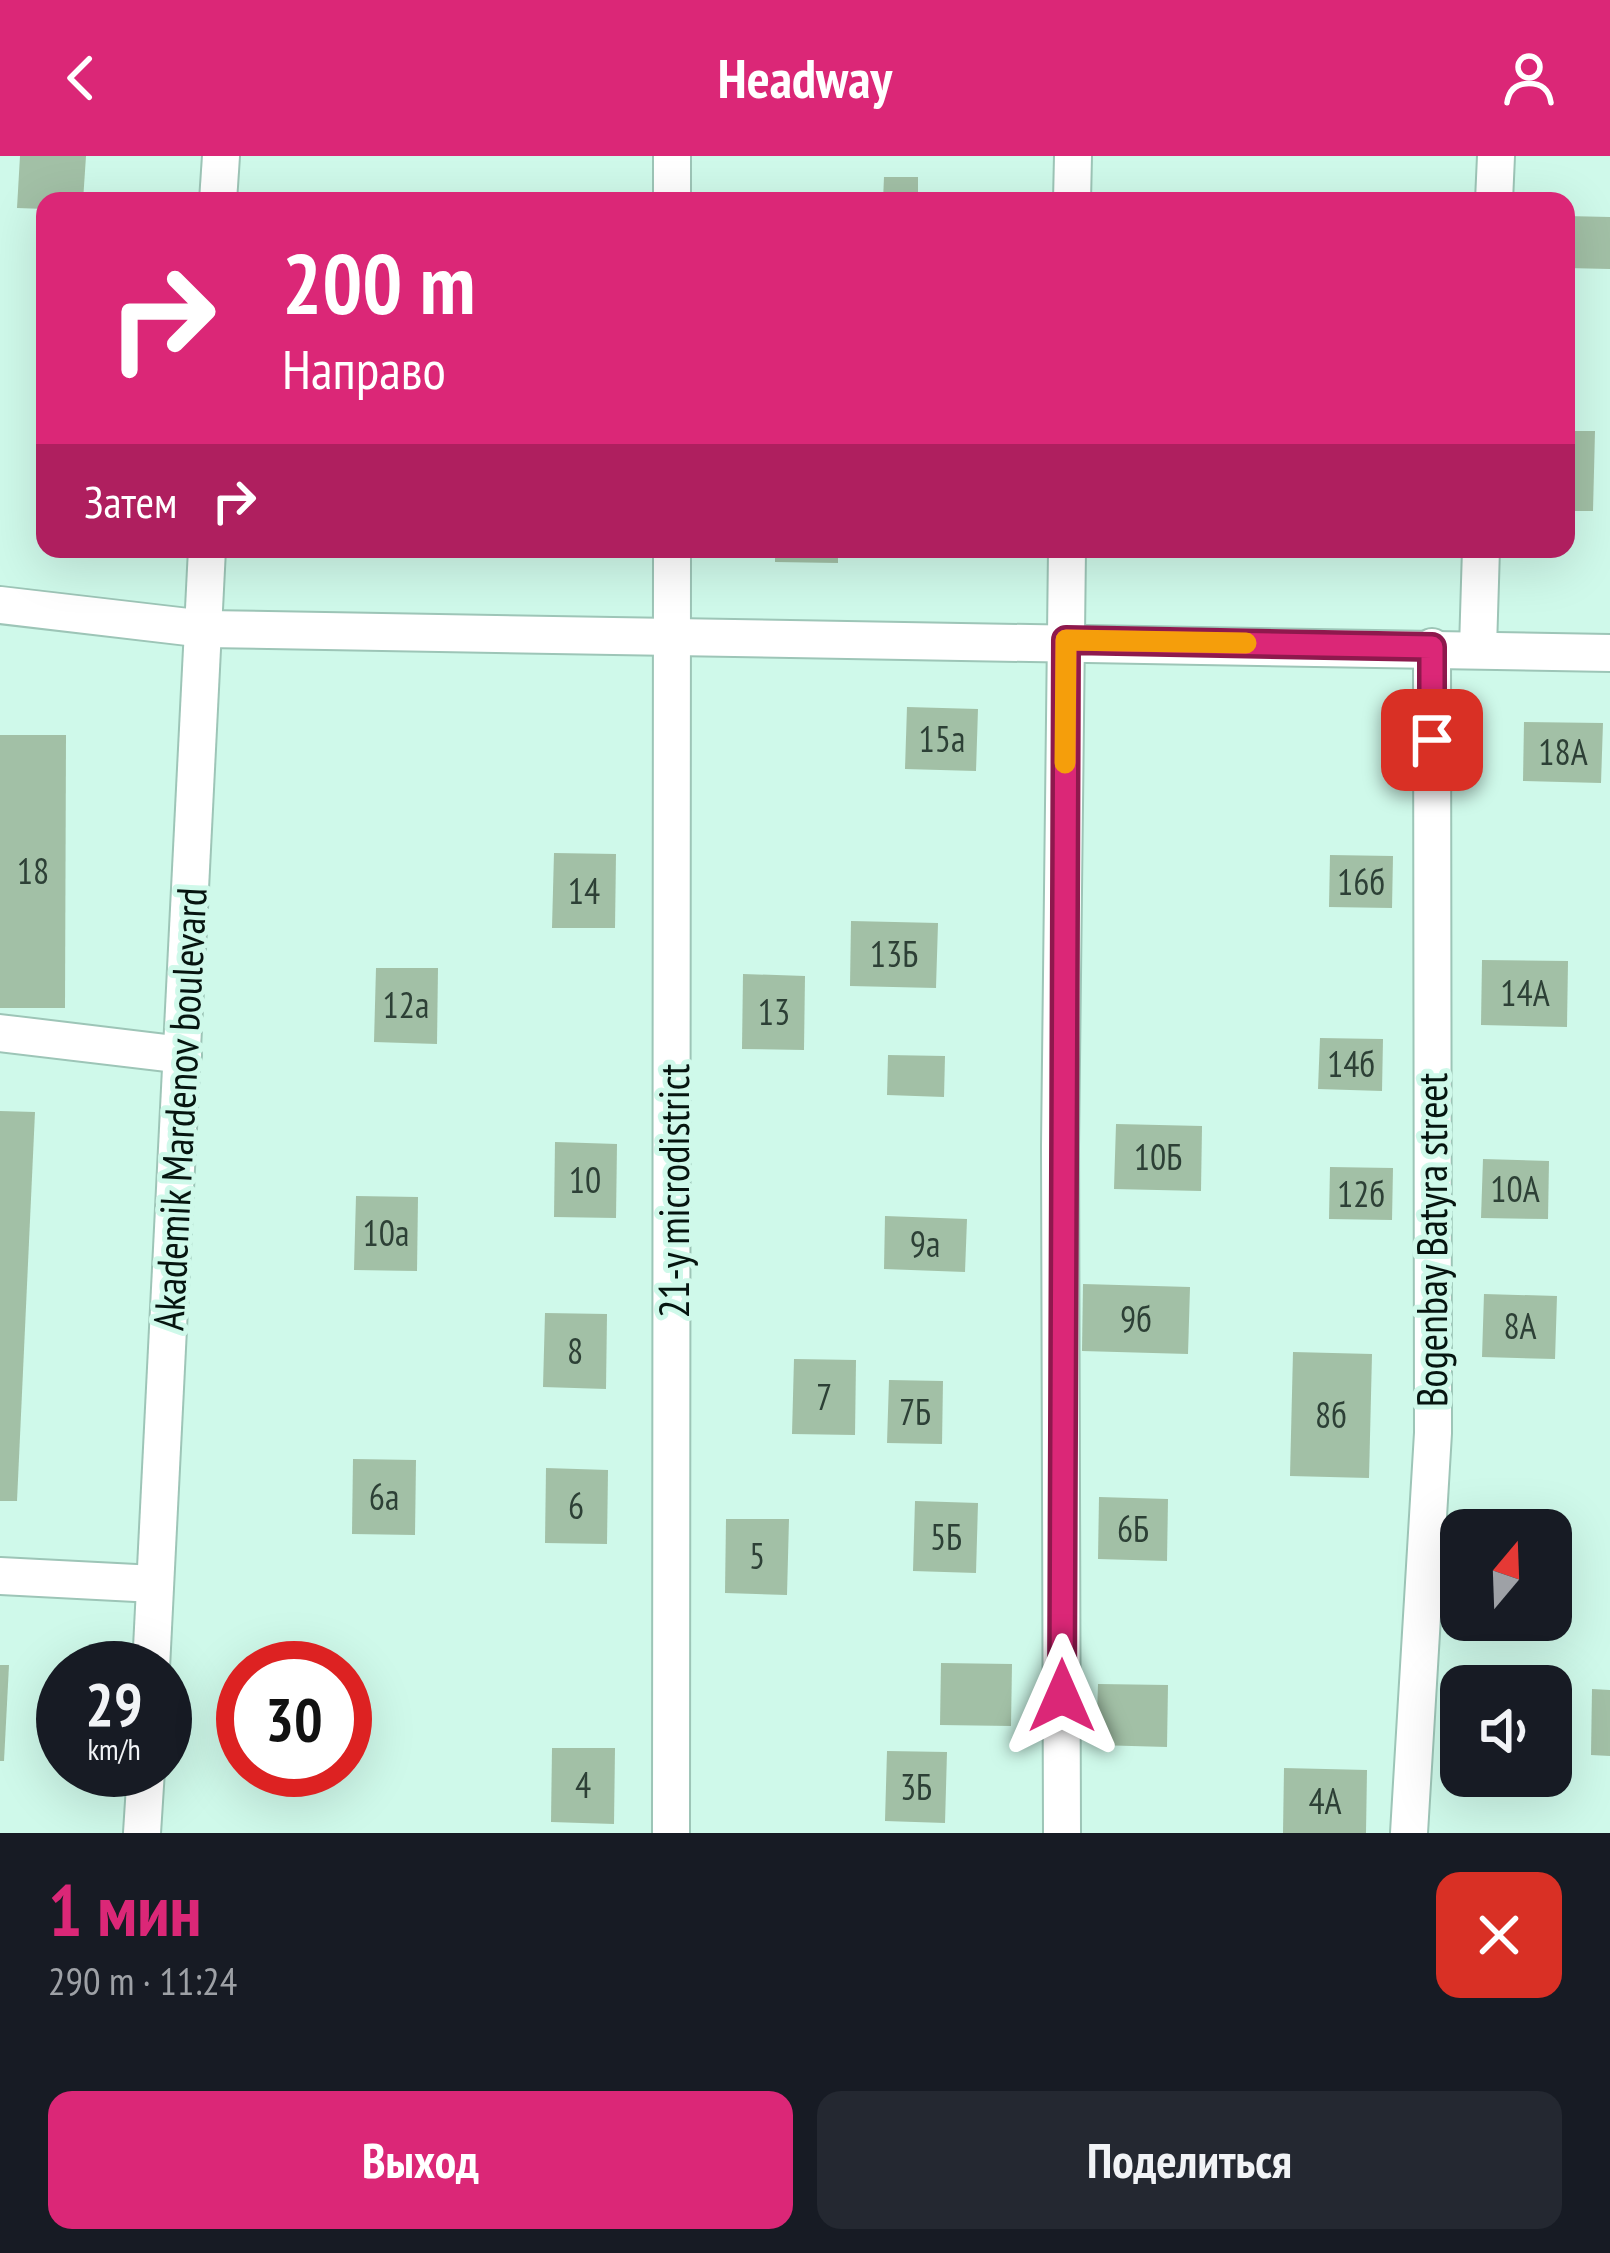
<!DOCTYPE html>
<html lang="ru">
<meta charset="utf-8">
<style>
body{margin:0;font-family:"PT Sans Narrow",sans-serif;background:#242831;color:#f1f3f6;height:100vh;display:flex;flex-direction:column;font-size:45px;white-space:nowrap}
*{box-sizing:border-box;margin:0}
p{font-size:39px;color:#9ea1a6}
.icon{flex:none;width:66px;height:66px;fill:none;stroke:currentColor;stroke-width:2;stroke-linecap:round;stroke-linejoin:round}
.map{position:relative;height:1677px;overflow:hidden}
.sheet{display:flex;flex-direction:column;background:#171b24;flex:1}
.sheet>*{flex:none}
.top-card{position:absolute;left:36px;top:36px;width:1539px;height:366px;border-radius:24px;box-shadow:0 12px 48px #0002;background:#db2777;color:#fff;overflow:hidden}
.needle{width:78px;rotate:19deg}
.controls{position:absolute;left:1440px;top:1353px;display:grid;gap:24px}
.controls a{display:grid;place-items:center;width:132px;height:132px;border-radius:24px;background:#171b24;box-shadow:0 12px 48px #0002;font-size:60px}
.speed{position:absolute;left:36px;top:1485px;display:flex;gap:24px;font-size:60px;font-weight:700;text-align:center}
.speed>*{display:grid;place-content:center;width:156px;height:156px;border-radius:50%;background:#171b24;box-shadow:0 12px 48px #0002;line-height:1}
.speed small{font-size:30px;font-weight:400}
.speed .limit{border:18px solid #d22;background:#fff;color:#111}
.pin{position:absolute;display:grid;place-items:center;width:102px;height:102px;color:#fff;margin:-51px;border-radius:24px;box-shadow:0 6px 18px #0006}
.me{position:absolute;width:132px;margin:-66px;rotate:0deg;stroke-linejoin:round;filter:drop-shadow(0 0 9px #0008)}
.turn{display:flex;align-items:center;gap:42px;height:252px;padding:0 48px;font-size:54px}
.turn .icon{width:156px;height:156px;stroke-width:2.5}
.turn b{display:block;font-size:84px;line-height:102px}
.then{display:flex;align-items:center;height:114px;padding:0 48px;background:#0003;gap:24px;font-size:45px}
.round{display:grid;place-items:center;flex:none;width:126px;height:126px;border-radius:24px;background:#242831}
.summary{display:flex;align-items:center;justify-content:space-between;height:204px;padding:0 48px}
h1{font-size:72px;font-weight:800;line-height:90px;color:#db2777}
.button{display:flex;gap:24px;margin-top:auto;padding:24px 48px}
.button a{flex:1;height:138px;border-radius:24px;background:#db2777;color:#fff;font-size:48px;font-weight:800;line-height:138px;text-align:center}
.button a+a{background:#242831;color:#f1f3f6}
header{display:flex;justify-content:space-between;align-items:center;height:156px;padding:0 48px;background:#db2777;color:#fff;font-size:54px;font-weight:800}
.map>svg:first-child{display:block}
.building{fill:#a2c0a6}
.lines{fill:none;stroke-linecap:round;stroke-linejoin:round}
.minor-casing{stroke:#9dc5b7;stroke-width:40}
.minor{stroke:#fff;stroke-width:36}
.route-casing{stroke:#8e194d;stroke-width:30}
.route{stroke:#db2777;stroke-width:21}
.slow{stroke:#f59e0b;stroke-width:21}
.labels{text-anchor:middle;stroke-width:10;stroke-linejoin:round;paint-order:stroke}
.number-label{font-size:36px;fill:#2d4036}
.street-label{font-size:42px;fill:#061510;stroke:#cff9ea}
</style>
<header><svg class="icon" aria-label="back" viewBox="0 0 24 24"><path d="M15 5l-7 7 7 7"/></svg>Headway<svg class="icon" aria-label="person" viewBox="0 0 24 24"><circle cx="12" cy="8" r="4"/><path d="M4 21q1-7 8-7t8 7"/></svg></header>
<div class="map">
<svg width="1610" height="1677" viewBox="0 0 1610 1677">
<rect width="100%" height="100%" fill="#cff9ea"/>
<g class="building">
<path d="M20,0h66l-3,45h-38v8l-28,-1z"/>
<path d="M884,21h34v24h-35z"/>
<path d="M1188,40l51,1v4h-51z"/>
<path d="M1566,60l44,1v52l-44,-1z"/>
<path d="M1566,275h29l-2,80h-27z"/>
<path d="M775,393h63v14l-63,-1z"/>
<path d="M907,551l71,2 -2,62 -71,-2z"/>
<path d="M1524,566l79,1 -2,60 -78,-2z"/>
<path d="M0,579h66l-1,273h-65z"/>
<path d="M554,697l62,1 -1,74h-63z"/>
<path d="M1330,699l63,1 -1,52 -63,-1z"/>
<path d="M851,765l87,2 -2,65 -86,-2z"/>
<path d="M1482,804l86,1 -1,66 -86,-2z"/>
<path d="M376,812h62l-1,76 -63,-2z"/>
<path d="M743,818l62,2 -1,74 -62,-1z"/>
<path d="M1320,882l63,1 -1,52 -64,-2z"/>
<path d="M888,899l57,1 -1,41 -57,-2z"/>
<path d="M0,955l35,1 -18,389h-17z"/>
<path d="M1116,968l86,2 -1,65 -87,-2z"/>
<path d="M555,986l62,2 -1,74 -62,-1z"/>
<path d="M1483,1003l66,2 -1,58 -67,-1z"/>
<path d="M1330,1011l63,1 -1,52 -63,-1z"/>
<path d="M356,1040l62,1 -1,74 -63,-1z"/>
<path d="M885,1060l82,3 -2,53 -81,-3z"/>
<path d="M1083,1128l107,3 -2,67 -106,-3z"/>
<path d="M1484,1138l73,2 -2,63 -73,-2z"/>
<path d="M545,1157l62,1 -1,75 -63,-2z"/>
<path d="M1293,1196l79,2 -3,124 -79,-2z"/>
<path d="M794,1203l62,1 -1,75 -63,-1z"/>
<path d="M889,1224l54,1 -1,63 -55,-1z"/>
<path d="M353,1303l63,1 -1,75 -63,-1z"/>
<path d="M546,1312l62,2 -1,74 -62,-1z"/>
<path d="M1099,1341l69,2 -1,62 -69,-2z"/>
<path d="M915,1345l63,2 -2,70 -63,-2z"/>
<path d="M1478,1358l87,2 -2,65h-12v-51h-73z"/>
<path d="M726,1363h63l-2,76 -62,-2z"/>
<path d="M941,1507l71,1 -1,62 -71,-1z"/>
<path d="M0,1509h9l-5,96h-4z"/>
<path d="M1098,1528l70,1 -1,62 -71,-2z"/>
<path d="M1592,1533l18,1v66l-19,-1z"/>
<path d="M552,1592h63l-1,76 -63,-2z"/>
<path d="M887,1595l60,1 -2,71 -60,-2z"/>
<path d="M1284,1612l83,2 -1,63h-83z"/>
</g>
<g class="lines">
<defs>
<g id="minor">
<path d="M218,45l3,-45"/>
<path d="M672,45v-45"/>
<path d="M1072,45l1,-45"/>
<path d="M1494,45l2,-45"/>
<path d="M0,449l205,24 1405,24"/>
<path d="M1478,492l3,-99"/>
<path d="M0,877l183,22"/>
<path d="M0,1420l155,8"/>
<path d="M151,1512l56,-1119"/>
<path d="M142,1677l4,-63"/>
<path d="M671,1677l1,-1284"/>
<path d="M1062,1677l-2,-687 7,-597"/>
<path d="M1409,1677l24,-400 -1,-786"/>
</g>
</defs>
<use href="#minor" class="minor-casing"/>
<use href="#minor" class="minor"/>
</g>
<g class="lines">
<defs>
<path id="route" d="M1062,1540l4,-1056 366,7v93"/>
</defs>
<use href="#route" class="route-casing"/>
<use href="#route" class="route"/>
<path class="slow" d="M1065,607l1,-123 180,3"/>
</g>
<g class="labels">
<g class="number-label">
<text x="942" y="596">15а</text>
<text x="1563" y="609">18А</text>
<text x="33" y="728">18</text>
<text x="1361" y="739">16б</text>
<text x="584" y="748">14</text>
<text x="894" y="811">13Б</text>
<text x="1525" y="850">14А</text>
<text x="406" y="862">12а</text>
<text x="774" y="869">13</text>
<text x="1351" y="921">14б</text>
<text x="1158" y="1014">10Б</text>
<text x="585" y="1037">10</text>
<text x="1515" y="1046">10А</text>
<text x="1361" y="1051">12б</text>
<text x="386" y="1090">10а</text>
<text x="925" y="1101">9а</text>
<text x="1136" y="1176">9б</text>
<text x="1520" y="1183">8А</text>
<text x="575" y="1208">8</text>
<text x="824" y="1254">7</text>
<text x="915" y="1269">7Б</text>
<text x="1331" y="1272">8б</text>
<text x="384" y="1354">6а</text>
<text x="576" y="1363">6</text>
<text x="1133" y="1386">6Б</text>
<text x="946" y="1394">5Б</text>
<text x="757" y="1413">5</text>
<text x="583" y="1642">4</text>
<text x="916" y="1644">3Б</text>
<text x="1325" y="1658">4А</text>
</g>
<g class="street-label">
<text transform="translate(180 953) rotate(-87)" y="15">Akademik Mardenov boulevard</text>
<text transform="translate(674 1035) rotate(-90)" y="15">21-y microdistrict</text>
<text transform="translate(1432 1084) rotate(-90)" y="15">Bogenbay Batyra street</text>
</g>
</g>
</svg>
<div class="controls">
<a><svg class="needle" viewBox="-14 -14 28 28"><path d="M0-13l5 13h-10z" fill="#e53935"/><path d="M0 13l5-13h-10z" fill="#9ea1a6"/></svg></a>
<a><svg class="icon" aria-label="sound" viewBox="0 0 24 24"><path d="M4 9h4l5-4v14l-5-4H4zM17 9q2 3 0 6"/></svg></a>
</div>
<div class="speed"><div>29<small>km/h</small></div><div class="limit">30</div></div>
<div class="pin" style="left:1432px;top:584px;background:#d93025"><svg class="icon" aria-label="arrive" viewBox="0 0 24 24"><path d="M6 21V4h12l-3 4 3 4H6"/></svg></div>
<svg class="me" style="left:1062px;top:1540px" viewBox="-20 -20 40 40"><path d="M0-17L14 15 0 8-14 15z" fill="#db2777" stroke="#fff" stroke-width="4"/></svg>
<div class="top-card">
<div class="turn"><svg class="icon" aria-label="right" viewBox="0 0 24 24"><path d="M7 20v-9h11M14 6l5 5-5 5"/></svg><div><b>200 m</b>Направо</div></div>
<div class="then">Затем<svg class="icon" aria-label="right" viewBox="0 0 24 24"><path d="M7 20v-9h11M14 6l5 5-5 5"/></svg></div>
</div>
</div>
<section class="sheet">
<div class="summary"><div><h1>1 мин</h1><p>290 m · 11:24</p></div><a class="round" style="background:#d93025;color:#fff"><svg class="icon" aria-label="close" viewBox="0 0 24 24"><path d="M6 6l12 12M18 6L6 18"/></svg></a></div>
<div class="button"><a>Выход</a><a>Поделиться</a></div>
</section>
